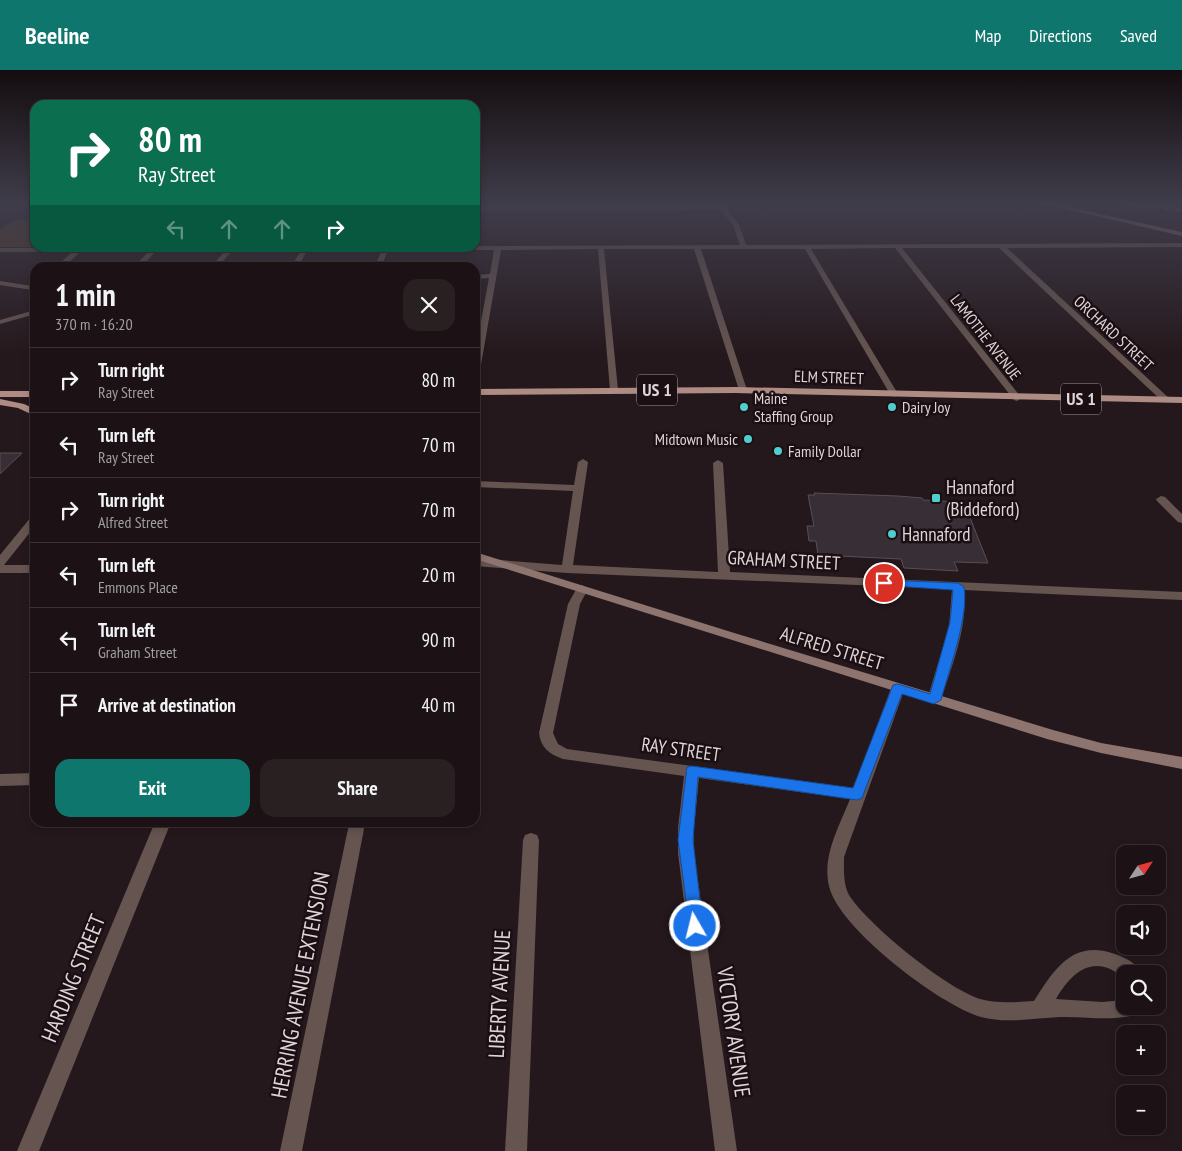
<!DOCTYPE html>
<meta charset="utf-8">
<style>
body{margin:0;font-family:"PT Sans Narrow",sans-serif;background:#292022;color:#f1f3f6;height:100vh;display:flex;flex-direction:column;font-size:19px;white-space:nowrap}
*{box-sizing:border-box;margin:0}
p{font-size:16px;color:#a09ea0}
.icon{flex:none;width:28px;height:28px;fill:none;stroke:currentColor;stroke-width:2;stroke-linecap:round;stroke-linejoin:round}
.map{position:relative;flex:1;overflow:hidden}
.sheet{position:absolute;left:30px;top:192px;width:450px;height:565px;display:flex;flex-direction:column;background:#1c1215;border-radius:15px;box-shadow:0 2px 8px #0003,0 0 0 1px #3a3234}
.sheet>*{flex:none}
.hud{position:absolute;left:30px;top:30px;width:450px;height:152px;border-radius:15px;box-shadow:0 2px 8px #0003,0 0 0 1px #3a3234;background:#0b6e4f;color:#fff;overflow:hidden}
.needle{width:32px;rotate:54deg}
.fabs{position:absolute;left:1116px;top:775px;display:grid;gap:10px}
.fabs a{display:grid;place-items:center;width:50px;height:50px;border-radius:10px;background:#1c1215;box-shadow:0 2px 8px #0003,0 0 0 1px #3a3234;font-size:25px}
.pin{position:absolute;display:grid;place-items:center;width:42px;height:42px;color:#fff;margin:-21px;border:2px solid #fff;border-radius:50%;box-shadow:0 1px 5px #0007}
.me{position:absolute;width:55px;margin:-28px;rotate:352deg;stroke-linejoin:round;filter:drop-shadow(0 0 4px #0008)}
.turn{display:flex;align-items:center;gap:18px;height:105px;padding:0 25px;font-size:22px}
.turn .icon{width:65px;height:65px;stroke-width:2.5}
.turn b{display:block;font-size:35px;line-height:42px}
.lanes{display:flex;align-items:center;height:48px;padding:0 25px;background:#0003;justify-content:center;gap:25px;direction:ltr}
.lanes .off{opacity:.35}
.round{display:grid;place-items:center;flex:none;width:52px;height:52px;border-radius:15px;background:#292022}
.headline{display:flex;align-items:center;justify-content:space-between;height:85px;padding:0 25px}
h1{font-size:30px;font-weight:700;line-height:38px}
.primary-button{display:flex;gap:10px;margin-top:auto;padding:10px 25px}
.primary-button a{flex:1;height:58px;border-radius:15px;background:#0f766e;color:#fff;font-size:20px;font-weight:700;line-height:58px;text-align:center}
.primary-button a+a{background:#292022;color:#f1f3f6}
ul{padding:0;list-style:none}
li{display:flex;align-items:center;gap:15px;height:65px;padding:0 25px;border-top:1px solid #3a3234}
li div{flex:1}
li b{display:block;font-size:19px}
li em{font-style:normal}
header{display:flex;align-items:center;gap:30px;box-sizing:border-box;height:70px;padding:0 25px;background:#0f766e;color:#fff}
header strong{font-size:24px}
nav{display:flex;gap:28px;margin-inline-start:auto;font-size:18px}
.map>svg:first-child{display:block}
.green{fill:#533b22}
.building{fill:#372e36;stroke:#584e57}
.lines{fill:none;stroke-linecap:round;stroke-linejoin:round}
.street{fill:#655450;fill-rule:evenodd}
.secondary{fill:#8e746e;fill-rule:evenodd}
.primary{fill:#ae8c84;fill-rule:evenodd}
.rail-casing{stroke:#8d8285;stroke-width:3}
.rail{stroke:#1b0f13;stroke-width:2;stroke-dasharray:6;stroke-linecap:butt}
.route{fill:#1a73e8;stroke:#114b97}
.poi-dot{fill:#52cdcd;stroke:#1b0f13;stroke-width:2}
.labels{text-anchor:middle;stroke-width:5;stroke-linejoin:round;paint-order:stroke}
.far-street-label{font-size:16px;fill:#ded5d7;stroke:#1b0f13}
.far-poi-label{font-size:16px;fill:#ded5d7;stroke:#1b0f13;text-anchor:start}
.shield{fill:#1b0f13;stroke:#a49a9c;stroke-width:1}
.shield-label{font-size:18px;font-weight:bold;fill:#ded5d7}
.poi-label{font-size:19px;fill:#ded5d7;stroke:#1b0f13;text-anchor:start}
.street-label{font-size:19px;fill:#ded5d7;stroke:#1b0f13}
.near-street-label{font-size:22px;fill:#ded5d7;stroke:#1b0f13}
</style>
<header>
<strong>Beeline</strong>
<nav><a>Map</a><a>Directions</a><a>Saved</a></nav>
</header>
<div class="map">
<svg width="1182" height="1081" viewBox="0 0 1182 1081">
<rect width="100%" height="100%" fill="#25181c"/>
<path class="green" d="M13,150h22v27h-35v-17z"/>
<g class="building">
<path d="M0,383h22l-22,21z"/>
<path d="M814,423l84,3 24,2 1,2 35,2 1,3h6l23,58 -34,-1 4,9 -54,-3 -3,-9 -83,-4 -2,-14h-7l-2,-15h7l-6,-31h7z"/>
</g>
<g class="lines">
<g class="street">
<path d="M720,134h6v4l13,17 7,20 436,-2v4l-175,1 164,152 -8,2 -164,-154h-97l118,148 2,2 -5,3 -3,-1 -119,-152 -84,1 87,145 -4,3 -4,-3 -85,-145h-104l46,141 -4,3 -4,-3 -45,-141h-90l14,141 -4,3 -4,-3 -12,-141 -97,1 -22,126 -4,3v-26l14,-75 -14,1v-4l15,-1 4,-24h-106l-7,18h-7l8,-18 -75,1 -10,17h-7l11,-17h-69l-15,17h-7l15,-17h-69l-16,17h-7l16,-17 -69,1 -17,16h-8l17,-16h-72v-4l740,-3 -7,-20 -12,-15 -246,1v-4l245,-1z"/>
<path d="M1036,134h15l-3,2z"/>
<path d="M0,211l32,5 3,3 -3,1 -32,-5z"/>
<path d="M35,240v4l-35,10v-4z"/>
<path d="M583,389l5,3 -15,103 145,7 -5,-109 5,-3 5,3 7,109 452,20v8l-218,-10c4,37 -12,75 -23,110l-2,3h-10l-2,-3 22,-73 3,-38 -385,-16 -92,-7v-8l87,7 11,-74 -98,-4v-6l99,4 4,-23z"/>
<path d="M1161,426l4,1 17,17v9l-4,-1 -21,-21 -1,-2z"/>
<path d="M35,446v10l-31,39h31v8h-35v-18l31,-38z"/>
<path d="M582,515l6,4 -8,15 -27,129 5,11 9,5 287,39 37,-100 2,-3h10l2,3 -61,169c0,12 -1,27 5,38 19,30 97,93 131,104 17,5 37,3 54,2 20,-31 38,-62 81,-47 11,4 22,9 27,20h-17v5c-30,-27 -53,-8 -69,20l46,3 23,-2v6h20l-2,6c-28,11 -53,4 -83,5 -25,1 -54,7 -79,0 -41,-12 -143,-89 -152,-131 -7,-30 10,-59 21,-87l-151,-21 -5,50v25l43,298h-22l-37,-298v-25l6,-52 -121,-17c-14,-5 -22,-11 -24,-26l29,-129 10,-18z"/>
<path d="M35,703v12l-35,1v-12z"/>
<path d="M155,752h16l-132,329h-22z"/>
<path d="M356,753l6,1 2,5 -62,322h-22l68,-322 2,-5z"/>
<path d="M531,763l6,2 2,5 -12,311h-22l18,-311 2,-5z"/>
</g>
<g class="secondary">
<path d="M1044,134h11l127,28v4z"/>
<path d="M475,482l256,80 322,98 48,13 81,14v12l-81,-16 -54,-14 -572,-180z"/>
</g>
<g class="primary">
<path d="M736,317l446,10v6l-446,-10 -261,2v-6z"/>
<rect x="0" y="321" width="35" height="6"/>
<path d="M0,329l24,5 11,5v7l-17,-8 -18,-3z"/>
</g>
<defs>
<path id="rail" d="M1122,134l60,6"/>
</defs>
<use href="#rail" class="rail-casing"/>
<use href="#rail" class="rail"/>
</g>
<linearGradient id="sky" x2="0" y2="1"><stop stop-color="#140d0f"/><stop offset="0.47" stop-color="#403d4b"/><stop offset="1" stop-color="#403d4b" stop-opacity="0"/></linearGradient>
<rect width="1182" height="285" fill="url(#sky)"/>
<path class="route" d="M884,510l74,3 6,4c5,29 -15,83 -23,113l-7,4 -32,-10 -40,104 -5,2 -159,-23 -5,63 10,86 -2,5 -6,2 -5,-2 -12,-91 9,-73 5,-1 161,22 40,-103 5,-1 32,10 20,-72 3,-32 -73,-5 -1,-2z"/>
<g class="poi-dot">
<circle cx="744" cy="337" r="5"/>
<circle cx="892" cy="337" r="5"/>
<circle cx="748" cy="369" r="5"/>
<circle cx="778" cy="381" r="5"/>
<rect x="931" y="423" width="10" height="10" rx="2.5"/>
<circle cx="892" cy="464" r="5"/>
</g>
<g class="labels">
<g class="far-street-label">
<text transform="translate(1114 263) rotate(43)" y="6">ORCHARD STREET</text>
<text transform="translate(986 267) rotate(52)" y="6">LAMOTHE AVENUE</text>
<text transform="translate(829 307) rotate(2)" y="6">ELM STREET</text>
</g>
<g class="far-poi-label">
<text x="754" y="334">Maine<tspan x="754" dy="18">Staffing Group</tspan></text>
<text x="902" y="343">Dairy Joy</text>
<text x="738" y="375" text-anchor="end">Midtown Music</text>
<text x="788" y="387">Family Dollar</text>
</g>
<g class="shield">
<rect x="637" y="304.5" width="40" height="31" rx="4"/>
<rect x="1061" y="313.5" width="40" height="31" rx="4"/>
</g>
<g class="shield-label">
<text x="657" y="326">US 1</text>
<text x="1081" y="335">US 1</text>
</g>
<g class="poi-label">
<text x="946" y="424">Hannaford<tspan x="946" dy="22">(Biddeford)</tspan></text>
<text x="902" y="471">Hannaford</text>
</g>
<g class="street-label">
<text transform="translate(784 490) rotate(3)" y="7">GRAHAM STREET</text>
<text transform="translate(832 578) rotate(17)" y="7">ALFRED STREET</text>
<text transform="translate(681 679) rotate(8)" y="7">RAY STREET</text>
</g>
<g class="near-street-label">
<text transform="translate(73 908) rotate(-68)" y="8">HARDING STREET</text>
<text transform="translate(300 915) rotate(-79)" y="8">HERRING AVENUE EXTENSION</text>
<text transform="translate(499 924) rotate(-87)" y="8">LIBERTY AVENUE</text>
<text transform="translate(734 962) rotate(82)" y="8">VICTORY AVENUE</text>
</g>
</g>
</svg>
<div class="fabs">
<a><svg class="needle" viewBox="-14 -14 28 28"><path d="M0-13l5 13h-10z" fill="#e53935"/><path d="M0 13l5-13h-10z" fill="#a09ea0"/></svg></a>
<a><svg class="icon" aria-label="sound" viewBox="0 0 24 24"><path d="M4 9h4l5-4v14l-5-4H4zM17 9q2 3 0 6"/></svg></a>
<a><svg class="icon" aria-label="search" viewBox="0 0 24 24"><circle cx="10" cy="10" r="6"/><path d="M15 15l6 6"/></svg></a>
<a>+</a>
<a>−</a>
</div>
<div class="pin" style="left:884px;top:513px;background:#d93025"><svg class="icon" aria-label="arrive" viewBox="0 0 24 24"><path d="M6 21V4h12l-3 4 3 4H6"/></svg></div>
<svg class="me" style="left:695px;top:856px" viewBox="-20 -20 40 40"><circle r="17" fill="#1a73e8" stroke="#fff" stroke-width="3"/><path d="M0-11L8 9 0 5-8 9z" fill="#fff"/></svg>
<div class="hud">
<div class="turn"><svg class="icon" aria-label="right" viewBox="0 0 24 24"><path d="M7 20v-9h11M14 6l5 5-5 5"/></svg><div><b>80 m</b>Ray Street</div></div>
<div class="lanes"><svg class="icon off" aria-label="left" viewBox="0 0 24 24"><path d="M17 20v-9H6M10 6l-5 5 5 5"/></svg><svg class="icon off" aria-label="ahead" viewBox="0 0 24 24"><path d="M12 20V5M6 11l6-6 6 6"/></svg><svg class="icon off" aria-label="ahead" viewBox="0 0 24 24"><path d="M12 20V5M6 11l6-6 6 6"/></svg><svg class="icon" aria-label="right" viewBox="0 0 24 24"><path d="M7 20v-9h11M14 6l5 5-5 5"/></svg></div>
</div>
<section class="sheet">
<div class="headline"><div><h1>1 min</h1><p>370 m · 16:20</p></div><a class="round"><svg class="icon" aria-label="close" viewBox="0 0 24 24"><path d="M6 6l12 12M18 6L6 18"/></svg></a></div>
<ul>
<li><svg class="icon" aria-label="right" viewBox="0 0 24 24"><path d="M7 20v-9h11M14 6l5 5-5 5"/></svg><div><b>Turn right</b><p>Ray Street</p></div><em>80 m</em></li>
<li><svg class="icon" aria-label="left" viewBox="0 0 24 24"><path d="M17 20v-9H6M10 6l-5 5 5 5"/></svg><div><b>Turn left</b><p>Ray Street</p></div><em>70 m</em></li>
<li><svg class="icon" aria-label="right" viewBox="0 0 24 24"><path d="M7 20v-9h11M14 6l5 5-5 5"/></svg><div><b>Turn right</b><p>Alfred Street</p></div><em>70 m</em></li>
<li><svg class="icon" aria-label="left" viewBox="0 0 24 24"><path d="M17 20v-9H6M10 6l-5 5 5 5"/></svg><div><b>Turn left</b><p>Emmons Place</p></div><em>20 m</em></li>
<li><svg class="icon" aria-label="left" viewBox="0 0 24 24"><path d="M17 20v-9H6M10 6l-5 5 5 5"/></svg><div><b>Turn left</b><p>Graham Street</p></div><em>90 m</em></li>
<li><svg class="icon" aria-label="arrive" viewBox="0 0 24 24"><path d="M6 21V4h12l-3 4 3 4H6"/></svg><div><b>Arrive at destination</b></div><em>40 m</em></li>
</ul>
<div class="primary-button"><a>Exit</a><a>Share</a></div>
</section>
</div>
